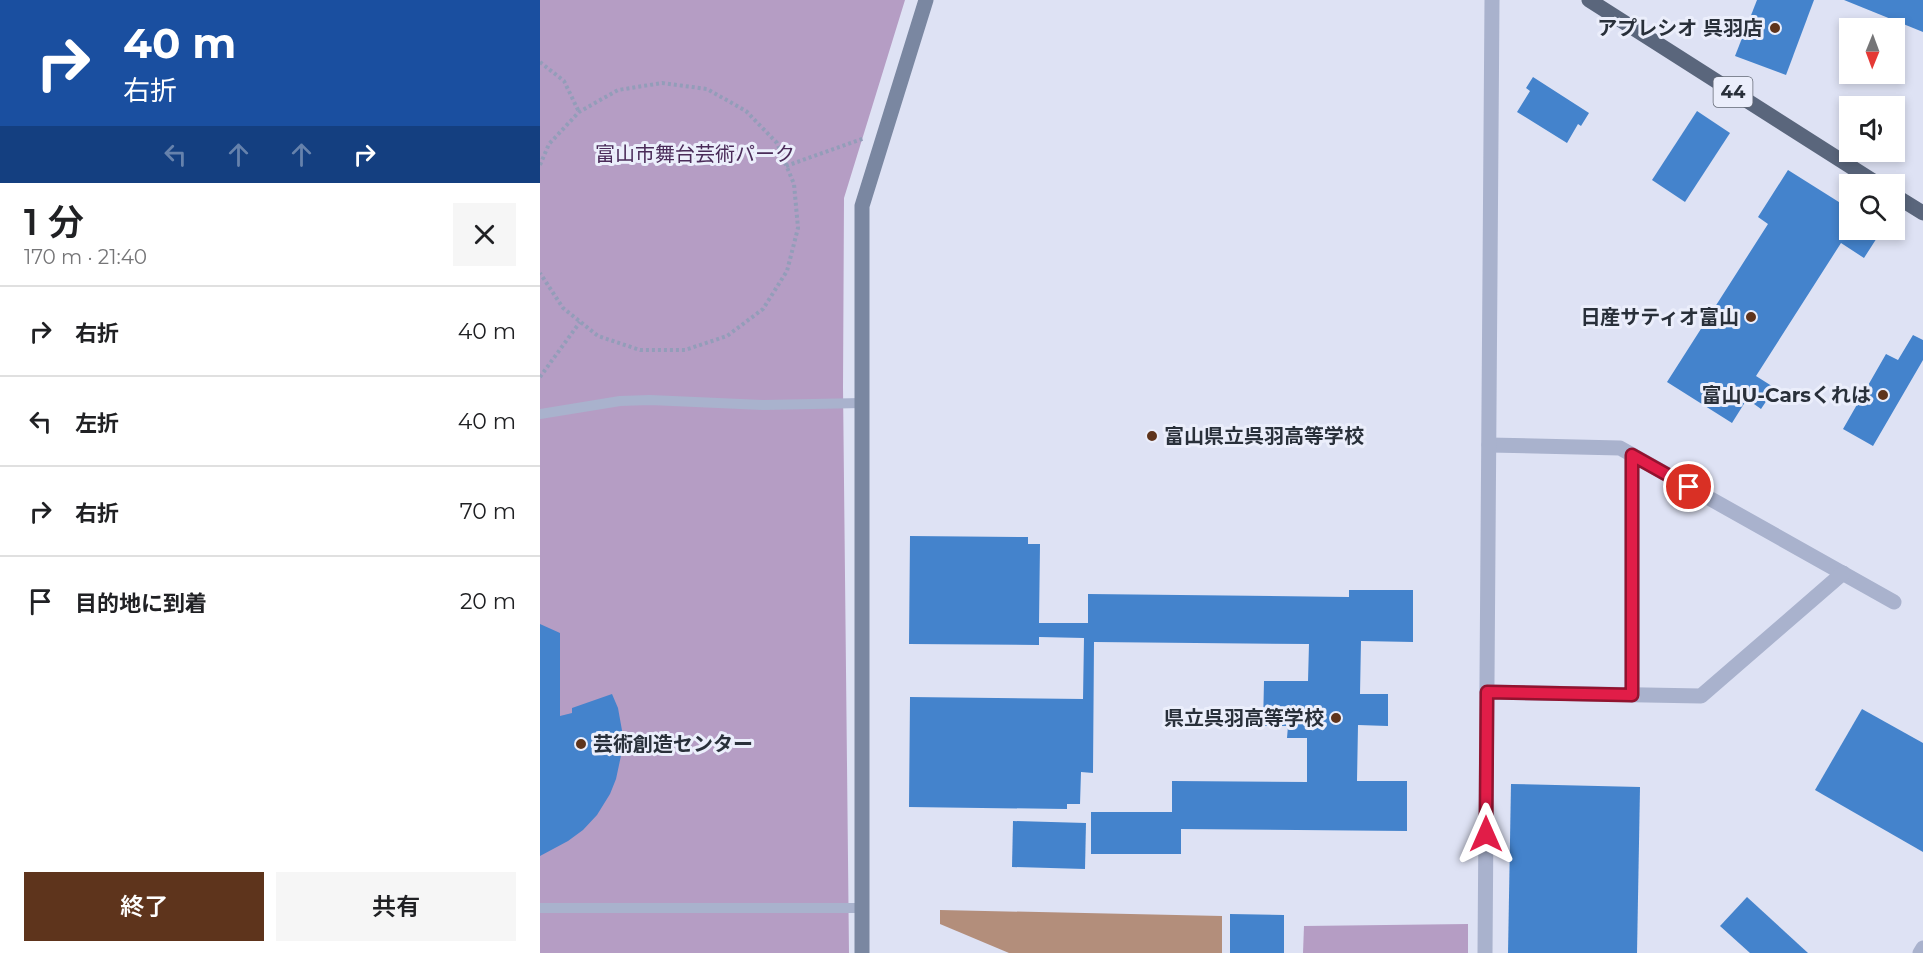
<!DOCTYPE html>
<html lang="ja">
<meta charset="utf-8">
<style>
body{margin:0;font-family:Montserrat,"Noto Sans JP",sans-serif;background:#f6f6f6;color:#202124;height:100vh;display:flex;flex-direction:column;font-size:22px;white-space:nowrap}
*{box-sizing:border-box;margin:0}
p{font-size:20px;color:#757577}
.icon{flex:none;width:33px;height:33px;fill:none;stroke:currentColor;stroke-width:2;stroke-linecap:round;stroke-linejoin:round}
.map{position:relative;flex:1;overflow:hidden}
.details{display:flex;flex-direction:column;background:#fff;width:540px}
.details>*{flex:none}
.banner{background:#1a4fa0;color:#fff;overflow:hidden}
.needle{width:39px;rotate:181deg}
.buttons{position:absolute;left:1299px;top:18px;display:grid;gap:12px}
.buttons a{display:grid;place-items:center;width:66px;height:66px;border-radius:0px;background:#fff;box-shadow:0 3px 9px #0003;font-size:30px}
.pin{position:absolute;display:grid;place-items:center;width:51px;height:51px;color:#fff;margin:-26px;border:3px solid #fff;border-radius:50%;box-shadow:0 2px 6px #0007}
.me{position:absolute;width:66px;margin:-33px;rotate:0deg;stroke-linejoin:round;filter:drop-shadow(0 0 4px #0008)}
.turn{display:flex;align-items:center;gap:21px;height:126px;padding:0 24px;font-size:27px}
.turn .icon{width:78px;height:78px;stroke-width:2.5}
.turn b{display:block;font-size:42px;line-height:51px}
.lanes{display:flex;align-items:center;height:57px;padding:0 24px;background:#0003;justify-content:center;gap:30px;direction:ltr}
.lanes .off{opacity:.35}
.round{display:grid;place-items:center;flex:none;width:63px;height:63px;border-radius:0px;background:#f6f6f6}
.summary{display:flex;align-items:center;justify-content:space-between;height:102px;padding:0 24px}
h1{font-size:36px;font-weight:600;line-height:45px}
.cta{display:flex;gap:12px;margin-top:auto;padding:12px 24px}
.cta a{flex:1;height:69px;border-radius:0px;background:#5e341c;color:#fff;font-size:24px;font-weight:600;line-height:69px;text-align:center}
.cta a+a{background:#f6f6f6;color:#202124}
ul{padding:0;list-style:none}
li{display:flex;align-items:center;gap:18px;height:90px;padding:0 24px;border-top:2px solid #e0e0e0}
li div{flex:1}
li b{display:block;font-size:22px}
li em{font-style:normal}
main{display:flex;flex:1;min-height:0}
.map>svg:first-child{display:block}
.green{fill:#b59dc4}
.water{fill:#b38e7b}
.building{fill:#4483cc}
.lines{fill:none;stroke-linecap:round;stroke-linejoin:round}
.path{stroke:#939db9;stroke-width:4;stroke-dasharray:3 3;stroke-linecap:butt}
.lane{stroke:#a9b2cd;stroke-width:10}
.street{stroke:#a9b2cd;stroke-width:15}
.secondary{stroke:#7a87a1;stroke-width:15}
.primary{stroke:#5a667c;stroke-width:15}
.route-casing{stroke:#92132f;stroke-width:15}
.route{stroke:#e11d48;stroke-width:10}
.poi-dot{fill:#5e341c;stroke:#ebeefb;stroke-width:2}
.labels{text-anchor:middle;stroke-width:6;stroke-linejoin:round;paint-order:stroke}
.shield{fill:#ebeefb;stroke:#636974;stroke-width:1.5}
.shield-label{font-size:18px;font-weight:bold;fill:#29303a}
.poi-label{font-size:20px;font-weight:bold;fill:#29303a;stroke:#ebeefb;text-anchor:end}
.park-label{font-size:20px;fill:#4a2b59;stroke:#ebeefb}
</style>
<main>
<section class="details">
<div class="banner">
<div class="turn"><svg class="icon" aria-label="right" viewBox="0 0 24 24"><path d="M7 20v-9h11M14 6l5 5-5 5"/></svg><div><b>40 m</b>右折</div></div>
<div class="lanes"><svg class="icon off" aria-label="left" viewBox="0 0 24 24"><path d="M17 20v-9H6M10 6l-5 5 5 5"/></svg><svg class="icon off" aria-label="ahead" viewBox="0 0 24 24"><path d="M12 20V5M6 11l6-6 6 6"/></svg><svg class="icon off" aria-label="ahead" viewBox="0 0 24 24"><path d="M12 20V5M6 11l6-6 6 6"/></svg><svg class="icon" aria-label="right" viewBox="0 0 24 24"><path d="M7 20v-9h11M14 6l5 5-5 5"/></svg></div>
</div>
<div class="summary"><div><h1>1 分</h1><p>170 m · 21:40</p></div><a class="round"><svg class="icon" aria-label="close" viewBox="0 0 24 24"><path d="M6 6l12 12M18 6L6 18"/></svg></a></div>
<ul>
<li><svg class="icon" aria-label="right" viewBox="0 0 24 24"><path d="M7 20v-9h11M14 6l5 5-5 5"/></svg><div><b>右折</b></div><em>40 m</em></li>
<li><svg class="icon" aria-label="left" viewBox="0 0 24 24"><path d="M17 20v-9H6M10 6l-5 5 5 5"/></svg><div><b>左折</b></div><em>40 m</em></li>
<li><svg class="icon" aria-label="right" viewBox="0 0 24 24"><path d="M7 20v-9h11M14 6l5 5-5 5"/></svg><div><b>右折</b></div><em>70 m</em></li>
<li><svg class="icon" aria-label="arrive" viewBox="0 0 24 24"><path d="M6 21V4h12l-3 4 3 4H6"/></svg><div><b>目的地に到着</b></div><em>20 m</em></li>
</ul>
<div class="cta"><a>終了</a><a>共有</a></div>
</section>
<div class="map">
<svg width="1383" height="953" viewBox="0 0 1383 953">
<rect width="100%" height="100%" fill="#dee2f4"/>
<g class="green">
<path d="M0,0h365l-61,198 -1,189 6,566h-309z"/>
<path d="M928,924v29h-165l1,-27z"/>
</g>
<path class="water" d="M400,910l282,6v37h-213l-69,-29z"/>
<g class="building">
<path d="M1217,0h57l-28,75 -51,-19z"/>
<path d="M1304,0h79v32z"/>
<path d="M993,77l56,36 -8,13 -3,-2 -11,19 -50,-31 13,-21 -4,-3z"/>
<path d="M1157,111l33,22 -45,69 -33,-22z"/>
<path d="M1248,170l62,39v21h32l-18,28 -23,-15 -85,133 19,12 -14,21 -14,-10 -15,24 -65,-41 101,-158 -10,-7z"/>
<path d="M1373,335l10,5v20l-50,86 -30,-17 43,-75 12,6z"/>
<path d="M370,536l118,1v7h12l-1,79h49v-29l261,3v-7h64v52l-52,-1 -1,53h28v32l-30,-1 -1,56h50v50l-226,-2v25h-90v-42h81v-31l135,1v-44h-20l1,-12h-25l1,-45h44l1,-37 -215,-2 -1,131 -12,-1 -1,32h-13v5l-158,-2 1,-110 173,2 1,-61 -45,-1v8l-130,-1z"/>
<path d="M0,624l20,9v83l12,-3v-5l40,-14 6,14 5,28 -1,15 -6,28 -6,15 -13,21 -14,15 -15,11 -28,15z"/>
<path d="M1322,709l61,34v109l-108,-62z"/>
<path d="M971,784l129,3 -3,166h-129z"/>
<path d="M473,821l73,2 -1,46 -73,-2z"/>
<path d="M1207,897l61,56h-58l-30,-27z"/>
<path d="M690,914l54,1v38h-54z"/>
</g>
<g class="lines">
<g class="path">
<path d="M0,62l24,19 15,31"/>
<path d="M0,165l9,-21 30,-32 39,-22 44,-7 45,6 39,22 31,32 17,41 4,44 -11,43 -24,38 -36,27 -42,14h-45l-42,-14 -35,-28 -23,-35"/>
<path d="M246,166l79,-28"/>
<path d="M0,377l40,-55"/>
</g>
<g class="lane">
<path d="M0,414l80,-13 30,-1 113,5 99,-2"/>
<path d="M0,908h321"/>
</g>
<g class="street">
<path d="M949,445l131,3 274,154"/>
<path d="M947,692l214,4 142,-123"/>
<path d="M1092,695v-240"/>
<path d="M945,953l7,-953"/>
<path d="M1380,953l3,-5"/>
</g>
<path class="secondary" d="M322,953v-747l64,-206"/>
<g class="primary">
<path d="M1049,0l289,184"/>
<path d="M1354,195l29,18"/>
</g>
</g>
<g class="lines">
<defs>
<path id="route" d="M946,834l1,-142 145,3v-240l57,32"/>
</defs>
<use href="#route" class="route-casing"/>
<use href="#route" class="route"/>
</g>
<g class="poi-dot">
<circle cx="1235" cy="28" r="6"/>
<circle cx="1211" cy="317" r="6"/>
<circle cx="1343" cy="395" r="6"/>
<circle cx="612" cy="436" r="6"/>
<circle cx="796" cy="718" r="6"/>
<circle cx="41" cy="744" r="6"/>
</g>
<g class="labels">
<rect class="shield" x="1173.5" y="77" width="39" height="30" rx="4.5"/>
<g class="shield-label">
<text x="1193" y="98">44</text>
</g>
<g class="poi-label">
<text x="1223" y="35">アプレシオ 呉羽店</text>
<text x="1199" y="324">日産サティオ富山</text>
<text x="1331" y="402">富山U-Carsくれは</text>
<text x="624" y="443" text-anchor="start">富山県立呉羽高等学校</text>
<text x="784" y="725">県立呉羽高等学校</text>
<text x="53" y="751" text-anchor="start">芸術創造センター</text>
</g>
<g class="park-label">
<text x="155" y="161">富山市舞台芸術パーク</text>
</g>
</g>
</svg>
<div class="buttons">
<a><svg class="needle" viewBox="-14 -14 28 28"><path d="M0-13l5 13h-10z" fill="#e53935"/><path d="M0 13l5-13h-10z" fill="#757577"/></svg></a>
<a><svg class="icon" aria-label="sound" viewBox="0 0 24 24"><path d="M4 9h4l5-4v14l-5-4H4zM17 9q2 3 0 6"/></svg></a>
<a><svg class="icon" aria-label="search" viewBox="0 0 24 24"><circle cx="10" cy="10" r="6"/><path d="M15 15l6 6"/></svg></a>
</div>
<div class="pin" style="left:1149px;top:487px;background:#d93025"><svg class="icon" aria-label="arrive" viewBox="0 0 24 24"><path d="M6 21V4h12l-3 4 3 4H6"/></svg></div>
<svg class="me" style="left:946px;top:834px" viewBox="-20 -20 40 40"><path d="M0-17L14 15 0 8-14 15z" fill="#e11d48" stroke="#fff" stroke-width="4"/></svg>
</div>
</main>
